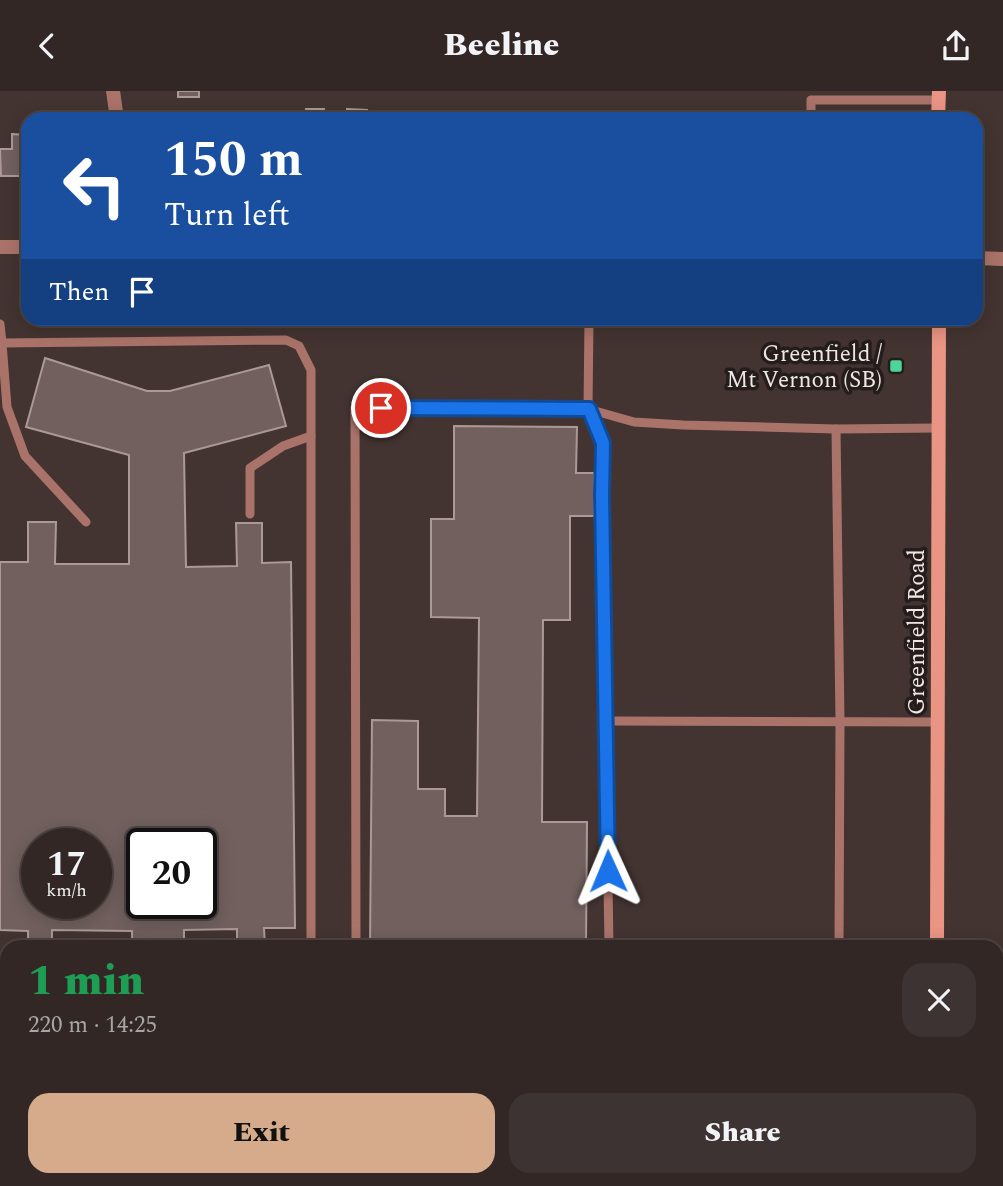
<!DOCTYPE html>
<meta charset="utf-8">
<style>
body{margin:0;font-family:Spectral,serif;background:#3d3332;color:#f1f3f6;height:100vh;display:flex;flex-direction:column;font-size:26px;white-space:nowrap}
*{box-sizing:border-box;margin:0}
p{font-size:23px;color:#a8a5a7}
.icon{flex:none;width:38px;height:38px;fill:none;stroke:currentColor;stroke-width:2;stroke-linecap:round;stroke-linejoin:round}
.map{position:relative;flex:1;overflow:hidden}
.sheet{position:absolute;left:0px;top:849px;width:1004px;height:247px;display:flex;flex-direction:column;background:#322725;border-radius:21px 21px 0 0;box-shadow:0 4px 18px #0003,0 0 0 2px #4d4442}
.sheet>*{flex:none}
.top-card{position:absolute;left:21px;top:21px;width:962px;height:214px;border-radius:21px;box-shadow:0 4px 18px #0003,0 0 0 2px #4d4442;background:#1a4fa0;color:#fff;overflow:hidden}
.speed{position:absolute;left:21px;top:737px;display:flex;gap:14px;font-size:35px;font-weight:700;text-align:center}
.speed>*{display:grid;place-content:center;width:91px;height:91px;border-radius:50%;background:#322725;box-shadow:0 4px 18px #0003,0 0 0 2px #4d4442;line-height:1}
.speed small{font-size:18px;font-weight:400}
.speed .limit{border:4px solid #111;border-radius:10px;background:#fff;color:#111}
.pin{position:absolute;display:grid;place-items:center;width:60px;height:60px;color:#fff;margin:-30px;border:4px solid #fff;border-radius:50%;box-shadow:0 2px 7px #0007}
.me{position:absolute;width:77px;margin:-38px;rotate:359deg;stroke-linejoin:round;filter:drop-shadow(0 0 5px #0008)}
.turn{display:flex;align-items:center;gap:24px;height:147px;padding:0 28px;font-size:32px}
.turn .icon{width:91px;height:91px;stroke-width:2.5}
.turn b{display:block;font-size:49px;line-height:60px}
.then{display:flex;align-items:center;height:66px;padding:0 28px;background:#0003;gap:14px;font-size:26px}
.round{display:grid;place-items:center;flex:none;width:74px;height:74px;border-radius:21px;background:#3d3332}
.overview{display:flex;align-items:center;justify-content:space-between;height:119px;padding:0 28px}
h1{font-size:42px;font-weight:800;line-height:52px;color:#1e9e55}
.cta{display:flex;gap:14px;margin-top:auto;padding:14px 28px}
.cta a{flex:1;height:80px;border-radius:21px;background:#d6ab8b;color:#111;font-size:28px;font-weight:800;line-height:80px;text-align:center}
.cta a+a{background:#3d3332;color:#f1f3f6}
header{display:flex;justify-content:space-between;align-items:center;height:91px;padding:0 28px;background:#322725;font-size:32px;font-weight:800}
.map>svg:first-child{display:block}
.building{fill:#71605d;stroke:#ac9995;stroke-width:2;fill-rule:evenodd}
.lines{fill:none;stroke-linecap:round;stroke-linejoin:round}
.service{stroke:#aa7369;stroke-width:9}
.minor{stroke:#aa7369;stroke-width:14}
.tertiary{stroke:#aa7369;stroke-width:14}
.secondary{stroke:#ea9484;stroke-width:14}
.route-casing{stroke:#114b97;stroke-width:18}
.route{stroke:#1a73e8;stroke-width:12}
.poi-dot{fill:#4ed399;stroke:#241d1c;stroke-width:2.5}
.labels{text-anchor:middle;stroke-width:7;stroke-linejoin:round;paint-order:stroke}
.poi-label{font-size:23px;fill:#f0e6e3;stroke:#241d1c;text-anchor:end}
.street-label{font-size:23px;fill:#f0e6e3;stroke:#241d1c}
</style>
<header><svg class="icon" aria-label="back" viewBox="0 0 24 24"><path d="M15 5l-7 7 7 7"/></svg>Beeline<svg class="icon" aria-label="share" viewBox="0 0 24 24"><path d="M12 15V3M7 8l5-5 5 5M5 13v7h14v-7"/></svg></header>
<div class="map">
<svg width="1003" height="1095" viewBox="0 0 1003 1095">
<rect width="100%" height="100%" fill="#433431"/>
<g class="building">
<rect x="178" y="0" width="21" height="6"/>
<path d="M306,18h18l-1,10h-18z"/>
<path d="M347,18l20,1 -1,9h-19z"/>
<path d="M12,43l14,1 -1,41h-24l-1,-27h12z"/>
<path d="M45,267l102,33h23l99,-26 17,61 -102,27 2,114 51,-1 -1,-43h26v40l29,-1 4,366h-31l1,19h-28v-18l-53,1v17h-52v-16l-80,-1v17h-24v-16l-28,-1v-368h28v-40h28l-1,42h74v-109l-103,-28zM37,752h59v60h-59zM142,752h59v60h-59z"/>
<path d="M454,335l123,1 -1,46h18v43h-24v104h-27l-1,202h45l-1,125h-216l2,-227 46,1v68h27v27h32l2,-198 -48,-1v-98h23z"/>
</g>
<g class="lines">
<g class="service">
<path d="M811,28v-19h127"/>
<path d="M589,228l-1,90 46,13 49,3 153,4 101,-1"/>
<path d="M0,233l2,19"/>
<path d="M836,338l4,292 -1,226"/>
<path d="M250,423v-46l33,-22 28,-10"/>
<path d="M86,431l-61,-66 -18,-49 -5,-64 284,-3 13,6 12,24v577"/>
<path d="M606,630l332,1"/>
<path d="M356,856l-1,-539 233,1 15,34 -1,51 7,453"/>
<path d="M20,1088v7"/>
<path d="M48,1088l3,7"/>
<path d="M380,1088l6,7"/>
<path d="M625,1088v7"/>
<path d="M271,1095v-7"/>
<path d="M294,1095v-7"/>
</g>
<path class="minor" d="M113,0l4,28"/>
<g class="tertiary">
<path d="M0,156h28"/>
<path d="M976,167l27,1"/>
</g>
<g class="secondary">
<path d="M938,28l1,-28"/>
<path d="M937,856l2,-628"/>
<path d="M935,1095l1,-7"/>
</g>
</g>
<g class="lines">
<defs>
<path id="route" d="M381,317l208,1 14,34 -1,52 6,376"/>
</defs>
<use href="#route" class="route-casing"/>
<use href="#route" class="route"/>
</g>
<rect class="poi-dot" x="889" y="268" width="14" height="14" rx="3.5"/>
<g class="labels">
<g class="poi-label">
<text x="882" y="270">Greenfield /<tspan x="882" dy="26">Mt Vernon (SB)</tspan></text>
</g>
<g class="street-label">
<text transform="translate(916 541) rotate(-90)" y="8">Greenfield Road</text>
</g>
</g>
</svg>
<div class="speed"><div>17<small>km/h</small></div><div class="limit">20</div></div>
<div class="pin" style="left:381px;top:317px;background:#d93025"><svg class="icon" aria-label="arrive" viewBox="0 0 24 24"><path d="M6 21V4h12l-3 4 3 4H6"/></svg></div>
<svg class="me" style="left:608px;top:780px" viewBox="-20 -20 40 40"><path d="M0-17L14 15 0 8-14 15z" fill="#1a73e8" stroke="#fff" stroke-width="4"/></svg>
<div class="top-card">
<div class="turn"><svg class="icon" aria-label="left" viewBox="0 0 24 24"><path d="M17 20v-9H6M10 6l-5 5 5 5"/></svg><div><b>150 m</b>Turn left</div></div>
<div class="then">Then<svg class="icon" aria-label="arrive" viewBox="0 0 24 24"><path d="M6 21V4h12l-3 4 3 4H6"/></svg></div>
</div>
<section class="sheet">
<div class="overview"><div><h1>1 min</h1><p>220 m · 14:25</p></div><a class="round"><svg class="icon" aria-label="close" viewBox="0 0 24 24"><path d="M6 6l12 12M18 6L6 18"/></svg></a></div>
<div class="cta"><a>Exit</a><a>Share</a></div>
</section>
</div>
